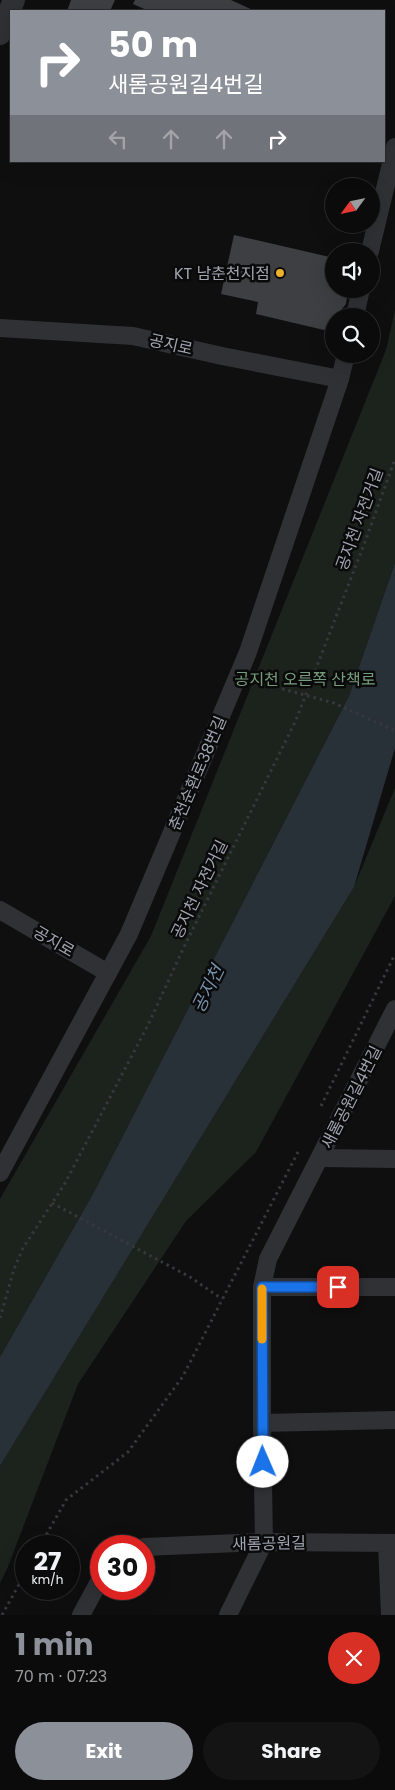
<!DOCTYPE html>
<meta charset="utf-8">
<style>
body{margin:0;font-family:Poppins,"Noto Sans KR",sans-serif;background:#141415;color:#f1f3f6;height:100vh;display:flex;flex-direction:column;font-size:19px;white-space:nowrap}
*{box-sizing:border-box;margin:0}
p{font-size:16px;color:#9a9b9d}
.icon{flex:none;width:28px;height:28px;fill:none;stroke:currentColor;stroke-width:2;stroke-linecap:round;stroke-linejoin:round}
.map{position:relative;height:1615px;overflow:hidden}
.details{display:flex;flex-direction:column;background:#0b0b0c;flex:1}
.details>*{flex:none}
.banner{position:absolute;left:10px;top:10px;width:375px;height:152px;border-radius:0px;box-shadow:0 5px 20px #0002,0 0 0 1px #2b2b2d;background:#8c9099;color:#fff;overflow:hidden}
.needle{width:32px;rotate:237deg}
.fabs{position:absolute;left:325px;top:178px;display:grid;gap:10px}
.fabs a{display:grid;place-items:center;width:55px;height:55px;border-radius:50%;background:#0b0b0c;box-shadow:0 5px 20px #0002,0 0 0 1px #2b2b2d;font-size:25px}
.speed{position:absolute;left:15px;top:1535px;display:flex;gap:10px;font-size:25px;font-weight:700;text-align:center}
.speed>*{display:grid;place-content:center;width:65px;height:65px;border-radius:50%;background:#0b0b0c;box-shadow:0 5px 20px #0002,0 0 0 1px #2b2b2d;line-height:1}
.speed small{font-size:12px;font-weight:400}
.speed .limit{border:8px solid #d22;background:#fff;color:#111}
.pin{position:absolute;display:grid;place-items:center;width:42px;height:42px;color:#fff;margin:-21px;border-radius:10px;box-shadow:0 2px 8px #0006}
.me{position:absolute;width:55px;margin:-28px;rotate:359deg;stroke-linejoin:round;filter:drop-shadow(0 0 4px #0008)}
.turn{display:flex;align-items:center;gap:18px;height:105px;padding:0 15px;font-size:22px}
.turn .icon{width:65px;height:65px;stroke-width:2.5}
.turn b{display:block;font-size:35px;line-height:42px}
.lanes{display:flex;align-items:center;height:48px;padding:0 15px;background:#0003;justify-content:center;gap:25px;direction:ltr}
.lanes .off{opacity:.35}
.round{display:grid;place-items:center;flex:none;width:52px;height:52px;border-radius:26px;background:#141415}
.head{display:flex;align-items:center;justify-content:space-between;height:85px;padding:0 15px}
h1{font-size:30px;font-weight:700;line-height:38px;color:#8c9099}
.primary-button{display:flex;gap:10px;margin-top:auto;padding:10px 15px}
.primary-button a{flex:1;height:58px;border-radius:30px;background:#8c9099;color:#fff;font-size:20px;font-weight:700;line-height:58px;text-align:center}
.primary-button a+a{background:#141415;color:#f1f3f6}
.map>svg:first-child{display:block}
.green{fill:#1c231d}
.water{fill:#293138}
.building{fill:#3e3f43}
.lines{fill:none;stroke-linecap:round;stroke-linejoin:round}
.path{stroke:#36383c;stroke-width:3;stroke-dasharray:2.5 4;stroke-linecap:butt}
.minor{stroke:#303135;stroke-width:18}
.tertiary{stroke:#303135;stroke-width:22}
.route-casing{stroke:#114b97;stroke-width:12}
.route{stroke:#1a73e8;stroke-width:9}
.slow{stroke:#f59e0b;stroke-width:9}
.poi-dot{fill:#edb02b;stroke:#0a0a0b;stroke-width:2}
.labels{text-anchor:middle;stroke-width:5;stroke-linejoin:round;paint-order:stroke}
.poi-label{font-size:16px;fill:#a0a5b1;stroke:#0a0a0b;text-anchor:end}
.street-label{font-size:16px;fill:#a0a5b1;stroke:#0a0a0b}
.park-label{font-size:16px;fill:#779c7a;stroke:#0a0a0b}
.water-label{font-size:18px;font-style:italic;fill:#7792ac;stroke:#0a0a0b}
</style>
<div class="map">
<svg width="395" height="1615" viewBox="0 0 395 1615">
<rect width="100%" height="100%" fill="#0f0f10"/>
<g class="green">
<path d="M395,310v253l-46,133 -255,496 -94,165v-158l151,-263 235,-586z"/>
<path d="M395,788v108l-139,256 -70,69 -108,163 -71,185 -7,14v-117l354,-579z"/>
</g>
<path class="water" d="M395,563v185l-41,139 -354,579v-109l94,-165 255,-496z"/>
<g class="building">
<path d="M71,0h44l-5,11h-43z"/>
<path d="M135,0h96l24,11h-106l-16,-7z"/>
<path d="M234,235l100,23v31h14l-2,15 -10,12h-2v3l-10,11 -68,-16 2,-12 -37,-8z"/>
</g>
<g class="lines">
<g class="path">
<path d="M257,682l77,21 61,28"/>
<path d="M321,1106l74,-152"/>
<path d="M52,1203l138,74 32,22"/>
<path d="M0,1318l14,-49 9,-21 41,-63 84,-160 36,-78 112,-227 69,-178 30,-83"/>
<path d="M40,1546l26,-46 62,-48 55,-76 116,-226"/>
<path d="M2,1615l24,-43"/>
</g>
<g class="minor">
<path d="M370,251l25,-104"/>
<path d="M355,316l6,-27"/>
<path d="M0,328l133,8 89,20 118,23"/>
<path d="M0,910l108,63"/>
<path d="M320,1158l75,1"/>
<path d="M0,1173l129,-239 119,-282 92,-273 6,-25"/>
<path d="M262,1287h133"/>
<path d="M262,1423l133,-3"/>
<path d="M387,1543l3,72"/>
<path d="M144,1547l120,-5 131,1"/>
<path d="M81,1615l20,-37"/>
<path d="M228,1615l36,-73 -2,-119v-136l6,-28 127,-250"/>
</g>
<path class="tertiary" d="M0,34l14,-34"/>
</g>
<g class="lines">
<defs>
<path id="route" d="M263,1462l-1,-175h76"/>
</defs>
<use href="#route" class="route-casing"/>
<use href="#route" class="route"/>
<path class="slow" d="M262,1339v-50"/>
</g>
<circle class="poi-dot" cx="280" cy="273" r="5"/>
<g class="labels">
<g class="poi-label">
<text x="270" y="279">KT 남춘천지점</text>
</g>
<g class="street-label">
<text transform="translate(171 344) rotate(13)" y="6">공지로</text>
<text transform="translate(359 519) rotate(-70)" y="6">공지천 자전거길</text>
<text transform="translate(197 773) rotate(-67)" y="6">춘천순환로38번길</text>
<text transform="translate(199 889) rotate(-64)" y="6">공지천 자전거길</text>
<text transform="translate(54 941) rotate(30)" y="6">공지로</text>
<text transform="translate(351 1097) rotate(-63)" y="6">새롬공원길4번길</text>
<text transform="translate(269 1543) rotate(-1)" y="6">새롬공원길</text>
</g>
<g class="park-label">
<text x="305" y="685">공지천 오른쪽 산책로</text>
</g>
<g class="water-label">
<text transform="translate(208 989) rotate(-64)" y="6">공지천</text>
</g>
</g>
</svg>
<div class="fabs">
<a><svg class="needle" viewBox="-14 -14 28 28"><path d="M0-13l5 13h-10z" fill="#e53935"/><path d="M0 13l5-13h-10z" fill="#9a9b9d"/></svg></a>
<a><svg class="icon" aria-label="sound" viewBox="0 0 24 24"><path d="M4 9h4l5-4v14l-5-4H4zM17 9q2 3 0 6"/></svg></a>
<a><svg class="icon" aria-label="search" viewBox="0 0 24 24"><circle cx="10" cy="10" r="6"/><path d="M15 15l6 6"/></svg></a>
</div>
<div class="speed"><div>27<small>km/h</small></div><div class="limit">30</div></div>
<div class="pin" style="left:338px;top:1287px;background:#d93025"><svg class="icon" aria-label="arrive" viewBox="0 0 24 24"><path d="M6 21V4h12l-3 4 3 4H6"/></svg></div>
<svg class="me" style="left:263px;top:1462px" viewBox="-20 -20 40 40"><circle r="19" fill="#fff"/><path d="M0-13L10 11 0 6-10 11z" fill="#1a73e8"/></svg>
<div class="banner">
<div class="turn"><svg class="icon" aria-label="right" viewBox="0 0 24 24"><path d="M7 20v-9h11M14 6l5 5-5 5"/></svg><div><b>50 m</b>새롬공원길4번길</div></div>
<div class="lanes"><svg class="icon off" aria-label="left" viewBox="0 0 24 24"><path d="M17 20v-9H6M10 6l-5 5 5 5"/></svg><svg class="icon off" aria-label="ahead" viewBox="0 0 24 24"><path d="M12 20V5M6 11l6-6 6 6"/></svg><svg class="icon off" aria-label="ahead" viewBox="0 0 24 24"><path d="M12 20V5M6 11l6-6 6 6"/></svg><svg class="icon" aria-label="right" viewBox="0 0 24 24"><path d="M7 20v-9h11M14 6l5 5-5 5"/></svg></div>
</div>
</div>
<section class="details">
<div class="head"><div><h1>1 min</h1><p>70 m · 07:23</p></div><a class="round" style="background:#d93025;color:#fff"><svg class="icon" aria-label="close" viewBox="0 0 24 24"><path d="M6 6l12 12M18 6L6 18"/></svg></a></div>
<div class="primary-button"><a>Exit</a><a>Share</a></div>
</section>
